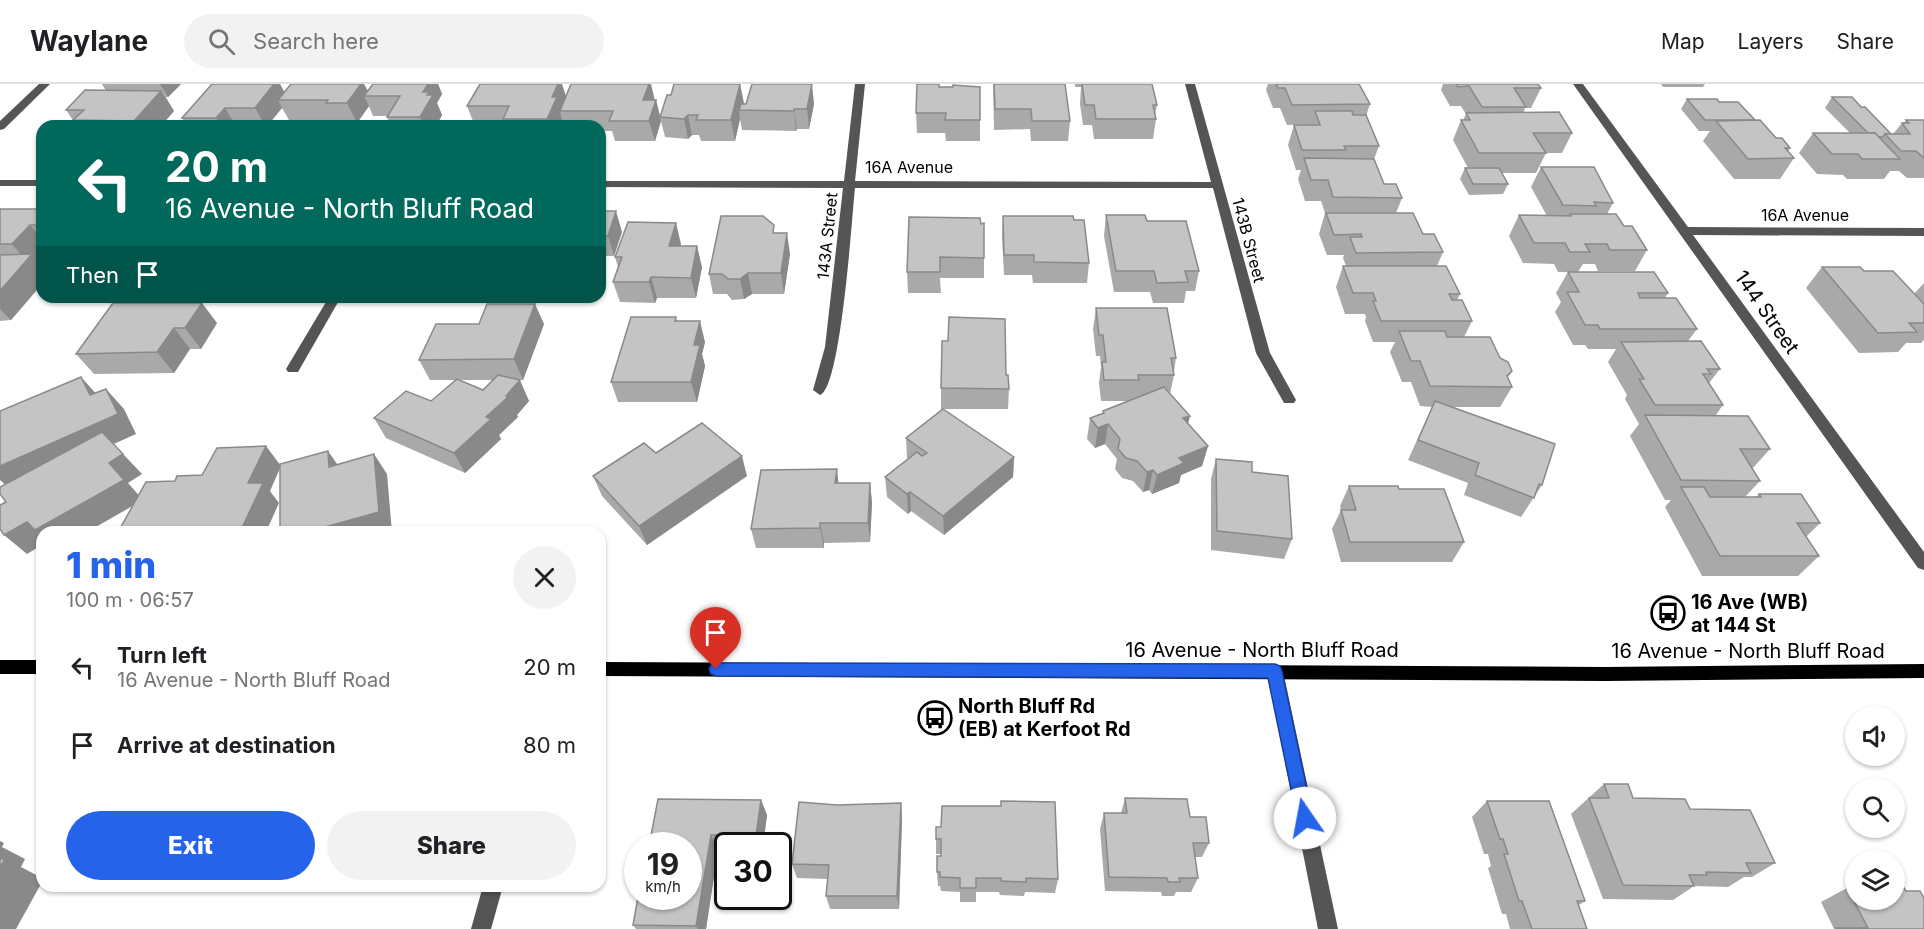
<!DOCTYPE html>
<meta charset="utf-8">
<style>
body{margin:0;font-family:Inter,sans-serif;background:#f2f2f2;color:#202124;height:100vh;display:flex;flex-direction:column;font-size:22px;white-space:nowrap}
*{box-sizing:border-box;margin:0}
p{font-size:20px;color:#757577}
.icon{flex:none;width:33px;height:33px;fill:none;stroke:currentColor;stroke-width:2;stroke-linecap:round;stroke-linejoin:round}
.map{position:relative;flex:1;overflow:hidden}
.details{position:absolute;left:36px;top:442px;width:570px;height:366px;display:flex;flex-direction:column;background:#fff;border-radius:18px;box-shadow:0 2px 4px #0004}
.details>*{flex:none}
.banner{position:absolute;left:36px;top:36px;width:570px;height:183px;border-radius:18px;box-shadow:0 2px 4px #0004;background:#00695c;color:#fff;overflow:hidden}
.buttons{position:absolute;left:1845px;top:622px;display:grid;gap:12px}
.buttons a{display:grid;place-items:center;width:60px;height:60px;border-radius:50%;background:#fff;box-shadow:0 2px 4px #0004;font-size:30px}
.speed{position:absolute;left:624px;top:748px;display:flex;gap:12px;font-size:30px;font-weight:700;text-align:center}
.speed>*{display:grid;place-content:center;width:78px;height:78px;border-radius:50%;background:#fff;box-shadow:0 2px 4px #0004;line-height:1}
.speed small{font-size:15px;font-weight:400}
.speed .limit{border:3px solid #111;border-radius:9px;background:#fff;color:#111}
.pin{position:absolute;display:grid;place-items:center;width:51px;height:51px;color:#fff;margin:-62px -26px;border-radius:50% 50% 50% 0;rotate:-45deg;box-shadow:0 0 6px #0007}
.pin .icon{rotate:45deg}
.me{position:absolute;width:66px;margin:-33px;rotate:348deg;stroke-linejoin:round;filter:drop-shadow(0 0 4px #0008)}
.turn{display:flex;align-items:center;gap:21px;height:126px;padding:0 30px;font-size:27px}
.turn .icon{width:78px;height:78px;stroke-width:2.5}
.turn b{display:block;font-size:42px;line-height:51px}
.then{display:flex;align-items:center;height:57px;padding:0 30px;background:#0003;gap:12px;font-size:22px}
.round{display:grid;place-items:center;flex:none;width:63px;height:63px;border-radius:32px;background:#f2f2f2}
.overview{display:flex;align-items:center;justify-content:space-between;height:102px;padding:0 30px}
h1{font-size:36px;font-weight:800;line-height:45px;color:#2563eb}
.button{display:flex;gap:12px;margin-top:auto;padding:12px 30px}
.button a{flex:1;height:69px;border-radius:36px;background:#2563eb;color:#fff;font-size:24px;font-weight:800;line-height:69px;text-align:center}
.button a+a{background:#f2f2f2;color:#202124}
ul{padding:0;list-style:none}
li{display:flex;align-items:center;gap:18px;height:78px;padding:0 30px}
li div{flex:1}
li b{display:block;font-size:22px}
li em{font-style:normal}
header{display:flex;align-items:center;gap:36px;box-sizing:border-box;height:84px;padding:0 30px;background:#fff;border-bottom:2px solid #e0e0e0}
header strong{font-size:28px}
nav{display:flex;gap:33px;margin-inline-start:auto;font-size:21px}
.search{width:420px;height:54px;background:#f2f2f2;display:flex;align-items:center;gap:15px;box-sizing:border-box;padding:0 21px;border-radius:33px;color:#757577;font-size:22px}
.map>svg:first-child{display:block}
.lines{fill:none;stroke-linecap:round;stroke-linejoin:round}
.minor{fill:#555;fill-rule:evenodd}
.major{fill:#000;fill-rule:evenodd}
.wall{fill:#a9a9a9;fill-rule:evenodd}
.shaded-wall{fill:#898989}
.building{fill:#c4c4c4;stroke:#898989;stroke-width:1.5}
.route{fill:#2563eb;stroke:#184099;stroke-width:1.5}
.labels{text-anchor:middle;stroke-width:4.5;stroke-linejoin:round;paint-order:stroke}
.far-street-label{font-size:16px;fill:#000;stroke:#fff}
.street-label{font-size:20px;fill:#000;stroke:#fff}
.poi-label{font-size:20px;font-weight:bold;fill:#000;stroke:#fff;text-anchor:start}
</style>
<header>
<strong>Waylane</strong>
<div class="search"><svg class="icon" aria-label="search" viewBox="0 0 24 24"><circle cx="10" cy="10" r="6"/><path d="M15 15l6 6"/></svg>Search here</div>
<nav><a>Map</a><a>Layers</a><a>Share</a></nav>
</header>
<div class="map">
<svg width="1924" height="845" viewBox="0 0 1924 845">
<rect width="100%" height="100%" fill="#fff"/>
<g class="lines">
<g class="minor">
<path d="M39,0h11l-46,45 -4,1v-9z"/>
<path d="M855,0h10l-10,97 356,1 -26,-98h10l75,269 26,47 -2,3h-10l-28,-50 -43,-165h-358c-3,28 -14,201 -35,207l-7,-5 12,-43 18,-159 -243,-1v-6h244z"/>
<path d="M1573,0h10l105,143 236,1v8l-231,-1 231,317v18l-6,-2z"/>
<rect x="0" y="96" width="42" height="6"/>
<path d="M329,213h12l-43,75h-10l-2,-3z"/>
<path d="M1275,580l6,2 2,5 55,258h-20l-51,-258 2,-5z"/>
<path d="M483,802h20l-12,43h-20z"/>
</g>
<g class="major">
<rect x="0" y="576" width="42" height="14"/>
<path d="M600,578l1005,5 319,-3v14l-319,3 -1005,-5z"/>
</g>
</g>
<g class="wall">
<path d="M102,0h79l-13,13h-2l8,14 -13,15h-84l-11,-16 40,-19z"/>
<path d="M280,0l4,8 80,-8 4,7 5,-7h65l4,10 -5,9 5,12 -6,11h-45l-4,-9 1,-1h-15l-4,-10 -12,17h-21l-1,-2 -46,-1 -7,-12 -15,18h-80l-5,-8z"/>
<path d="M740,0l4,20h70l-5,25h-12l-1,2 -54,-1 -2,-11 -5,22h-34l-2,-6h-7l-4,4 -23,-2 -4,-16 -6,20h-40l-3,-10h-12v-5h-36l-2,-6 -2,6h-85l-8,-20 99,-9 90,3 4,16 11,-21z"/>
<path d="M993,0h72l5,37 -2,20h-37l-1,-12 -36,1z"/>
<path d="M1075,0h77l5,21 -2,9 1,5 -3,20h-59l-2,-14h-9l-3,-21 1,-17h-6z"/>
<path d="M1268,0h91l11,20 -4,12 13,30 -5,13 10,25 18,14 -6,15 27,21 20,18 -6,14 23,28 -3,6 15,21 -8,16 36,21 12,13 -4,6 4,10 -12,20h-50l92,78 -21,32 -57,-22 4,-12 -60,-23 24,-53 -12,-1 -9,-24h-9l-12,-30 5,-10h-22l-8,-21 1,-4 -1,-3h-20l-9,-27 7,-21h3l-3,-8 1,-3h-17l-8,-21 6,-21 -4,-12h-16l-7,-22 3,-9h-5l-8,-25 6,-20 17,-1 -24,1 -7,-17h-7l-7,-18z"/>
<path d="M1443,0h95l3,4 -10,20h-6l-2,5 49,20 -10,20h-16l-10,20h-34l6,11 -5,10 -34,1 -9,-16 5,-11h3l-15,-28 8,-20h2l3,-6 -5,-8h-11l-9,-16z"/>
<path d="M1661,0h44l-2,3h-40z"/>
<path d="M940,3l40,33v21h-34l-1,-8h-28l-1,-20z"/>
<path d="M1832,13l29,10 30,27h2l9,-11h2l2,-3h18v58h-17l-8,-7h-9l-6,8h-37l-4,-4 -26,-1 -18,-21 14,-20h37l-25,-25z"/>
<path d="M1687,15l32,3 36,18 21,18 14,10 -2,4 6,6 -14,21h-46l-31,-38 7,-10h-11l-18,-22z"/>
<path d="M1541,83l72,36 -6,11 17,12 23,24 -12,21h-37l-3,-7h-12l-5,8 90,21 -3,5 32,31 -9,12 32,28 -11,14 14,22 -8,11 55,33 -18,20 8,12 -15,16h11l3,-3 61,29 -14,14 13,19 -21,20h-96l-37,-69 6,-7h-6l-35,-64 9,-12 -14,-25 2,-4 -19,-33 8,-13h-28l-3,-4h-12l-18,-33 6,-10 -5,-9 12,-21h-10l-4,-8 -31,-1 -14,-27 10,-21 28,1 -16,-29z"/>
<path d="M0,125h42v42l-6,7 6,8v18l-31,36 -11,1z"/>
<path d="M600,127l22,21 -8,24h-14z"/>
<path d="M1106,131l41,6 52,50 -4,20h-9l-2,12h-31l-3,-11h-36l-10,-56z"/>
<path d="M1003,132l71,4 15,43 -2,20h-54l-1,-8h-28l-2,-39z"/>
<path d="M909,133l75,41v20h-44l1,15h-33l-1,-21z"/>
<path d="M776,149l14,21 -6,40h-32l-8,5 -12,1 -5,-6h-14l-4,-20z"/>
<path d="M681,160v2l21,21 -6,31h-39l-2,5 -35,-1 -7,-20 5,-15 -3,-10z"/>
<path d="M1822,183l42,4 50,23 10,-11v57l-3,3h-15l-8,9 -39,1 -53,-65z"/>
<path d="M200,213h54v1h-53z"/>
<path d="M113,219l104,20 -16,26h-11l-16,24 -80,1 -18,-20z"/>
<path d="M1096,224l80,50 -2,13v4l-4,19 18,30 20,22 -6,20 -21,9 -2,8 -27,11 -3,-4 -6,2 -10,-11 -11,-3 -7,-9 2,-10 -12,-15 -10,4 -8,-9 3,-21 12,-4 1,-3 25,-10h-27l-2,-18 2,-16 -1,-11h-4l-3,-27z"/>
<path d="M676,233l1,4 28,21 -3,12 3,12 -8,36h-79l-7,-20z"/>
<path d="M544,240l-21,56h-7l13,21 -12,14 1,2 -19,18 2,4 -36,34 -79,-35 -12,-20 57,-17 24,-21h-25l-11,-20zM460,296h33l-10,10z"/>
<path d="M1006,291l3,14 -1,20h-67v-21z"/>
<path d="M906,354l108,19 -1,20 -69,58 -33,-24 -3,3 -21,-17 -2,-20 23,-18 -1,-1z"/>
<path d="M1216,375l76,80 -8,20 -73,-9v-71z"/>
<path d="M593,392h154l-100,69 -45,-49z"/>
<path d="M839,399h31l2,20 -2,39 -46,1v5h-68l-5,-19z"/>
<path d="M1349,402l50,3 65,53 -12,20h-111l-9,-33 9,-19 -1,-4z"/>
<path d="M1604,700l29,14 57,11 85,54 -23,14h-8l-16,10 -34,-1 -21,14 -70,-1 -32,-85z"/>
<path d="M1125,714l65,19 19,26 -7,14h-7l3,21 -7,14h-15l-2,4h-12l-1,-4 -56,-1 -5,-62 4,-16h17z"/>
<path d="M761,716l6,15 -4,31h-35v4h-10l-12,79h-70l-3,-4 55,-79z"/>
<path d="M1487,717l98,100 -6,4 8,24h-77l-4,-15h-4l-14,-46 3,-2 -3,-12h-4l-12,-37z"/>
<path d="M901,719l1,16 -3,90h-69l-4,-13 2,-17 -31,-1 -5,-14 45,-59z"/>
<path d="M936,743l122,52 -3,14 -30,-1 -1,4 -24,-1 -1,-3h-23v10h-16v-10l-19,-1 -1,-5h-2l-1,-14 4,-18h-5z"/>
<path d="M1847,804l59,3 18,38h-90l-13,-27z"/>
</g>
<g class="shaded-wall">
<path d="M160,0h21l-13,13z"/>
<path d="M274,0h6l8,15 -10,1 4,8 -15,18h-2l-10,-18z"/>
<path d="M361,0h3l6,12h-6l5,10 -12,17 -10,-20z"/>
<path d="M428,0h10l4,10 -5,9 5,12 -6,11h-12l-4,-9 3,-25z"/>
<path d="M558,0h4l5,15 -7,12 2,9 -2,6h-11l-2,-7 5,-22z"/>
<path d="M649,0h2l4,17 -12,-1z"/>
<path d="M740,0l4,20 -5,6 1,9 -5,22 -4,-21z"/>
<path d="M812,0l2,20 -5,25 -2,-20z"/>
<path d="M161,7l13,20 -13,15h-24l-3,-5z"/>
<path d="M656,16l5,21 -6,20 -6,-20z"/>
<path d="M225,24l11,18h-15l-5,-8z"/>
<path d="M794,25l3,20 -1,2 -2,-20z"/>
<path d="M688,31l4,20 -4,4 -4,-20z"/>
<path d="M616,127l6,21 -8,24 -6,-20z"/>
<path d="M676,139l5,21 -7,23 -5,-21z"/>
<path d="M30,141l12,14v12l-6,7 6,8v18l-31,36 -11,-11v-18l26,-30 -14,-17z"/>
<path d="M787,149l3,21 -6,40 -3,-21z"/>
<path d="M697,162l5,21 -6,31 -5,-20z"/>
<path d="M748,189l4,21 -8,5 -4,-20z"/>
<path d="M651,193l6,21 -2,5 -6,-21z"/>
<path d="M202,219l15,20 -16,26 -16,-21z"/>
<path d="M535,220l9,20 -21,56 -9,-21z"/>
<path d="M700,237l5,21 -3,12 3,12 -8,36 -6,-20 3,-37z"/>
<path d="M174,244l16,21 -16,24 -17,-21z"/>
<path d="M81,293l18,20 -9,-2z"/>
<path d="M520,296l9,21 -12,14 1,2 -19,18 2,4 -36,34 -11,-20z"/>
<path d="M106,305l18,20 12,25 -125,56 -11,-10v-14z"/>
<path d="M1190,332l-5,20 -2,-18z"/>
<path d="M1108,340l-3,20 -10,4 3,-20z"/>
<path d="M266,362l15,20 -11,25 9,12 -13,29h-26l8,-49z"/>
<path d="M1208,362l-6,20 -21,9 -2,8 -27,11 5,-19 22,-17z"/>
<path d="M328,367l14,20 -13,-4z"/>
<path d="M123,370l19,20 -14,9 15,17 -56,32h-45v13l-15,9 -23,-19 105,-72z"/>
<path d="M374,370l13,20 5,58h-85z"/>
<path d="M742,372l5,20 -100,69 -8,-19z"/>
<path d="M1014,373l-1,20 -69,58 -1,-19z"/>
<path d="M837,385l2,20 -4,-6z"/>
<path d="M1153,386l-4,20 -6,2 4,-20z"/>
<path d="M870,399l2,20 -2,39 -2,-19z"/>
<path d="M910,408l1,19 -3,3 -1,-20z"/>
<path d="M820,439l4,20v5l-4,-20z"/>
<path d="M761,716l6,15 -4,31h-2l-5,-11z"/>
<path d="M901,719l1,16 -3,90 -2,-13z"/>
<path d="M711,751l7,15 -12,79h-8l-2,-3z"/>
<path d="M0,757l4,2 -2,4 23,12 -4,8 21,11v4l-26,47h-16z"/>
</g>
<g class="building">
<path d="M212,0h62l-19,24h-30l-9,10h-34z"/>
<path d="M291,0h70l-14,19h-21l2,-3h-50z"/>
<path d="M373,0h55l-5,8h6l-2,3h6l-13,22h-33l13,-21h-36z"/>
<path d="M480,0h78l-6,13h5l-10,22h-44l6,-13h-42z"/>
<path d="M571,0h78l-6,16h13l-7,21h-40l4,-10h-53z"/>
<path d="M674,0h66l-9,36h-35l2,-5h-10l-4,4 -24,-2 7,-22h4z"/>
<path d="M752,0h60l-5,25h-13v2l-55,-1 2,-6h5z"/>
<path d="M917,0h22v3h14v-2l27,2v33h-35l1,-7h-30z"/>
<path d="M994,0h71l5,37h-38l-1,-12h-36z"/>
<path d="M1082,0h70l5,21h-4l3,14h-60l-2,-14h-9z"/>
<path d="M1276,0h83l11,20 -78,1 -7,-17h-7z"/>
<path d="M1456,0h82l3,4h-27l12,19h-44l-13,-21 -11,1z"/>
<path d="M85,6l76,1 -27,30 -61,-1 11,-10h-18z"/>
<path d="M1832,13h20l9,10h4l26,27h-6l-2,3h-5l-3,-4h-7z"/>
<path d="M1687,15h30l2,3h19l17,18h-50z"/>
<path d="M1315,27h37l1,4h13l13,31h-35l2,4h-44l-8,-25h26z"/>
<path d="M1559,28l13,21h-39l13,20h-67l-18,-33h9l-4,-7z"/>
<path d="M1760,36l16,18h6l8,10h-5l9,10 -46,1 -32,-38z"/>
<path d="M1906,36h18v38l-8,-7h-15l-16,-17h25l-8,-11h7z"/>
<path d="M1813,49h62l25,26h-38l-4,-5h-26z"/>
<path d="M1304,74l70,1 10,25h12l6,14 -69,-1 -5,-17h-17z"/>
<path d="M1541,83h53l19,36 -19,-1 2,4 -33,-1z"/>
<path d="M1465,84h34l9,16h-35z"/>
<path d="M0,125h42v16h-12l-18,19h-12z"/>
<path d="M600,127h16l-8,25h-8z"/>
<path d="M1326,129h87l10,21h11l9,18 -87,1 -6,-16h12l-1,-3 -27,1z"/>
<path d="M1570,130h46l8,12h8l15,24h-37l-3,-6h-22l5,8h-20l-5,-9h-31l-15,-28 52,1z"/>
<path d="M1106,131h39l2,6h39l13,50h-14l3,11 -31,1 -3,-12h-38z"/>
<path d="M721,132h42l11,9 -1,8h14l-6,40h-33l-8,6h-12l-6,-5h-13z"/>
<path d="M1003,132h70l1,4h10l5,43 -55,-1v-7h-30z"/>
<path d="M909,133l71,1 1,6 3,-1v35l-44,-1v15h-33z"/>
<path d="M628,138l48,1 -7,23h28l-6,32 -40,-1 -2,5h-36l9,-25h-7z"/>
<path d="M32,170l-32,37v-36z"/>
<path d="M1343,182h103l14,28h-11l3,6h10l10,21h-91l-8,-20h3l-3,-8h-20z"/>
<path d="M1822,183h38l4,4h29l31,33v19h-15l8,9 -39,1z"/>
<path d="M1568,188h86l14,21h-30l2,5h36l21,31h-97l-2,-4h-13l-18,-33h12z"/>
<path d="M113,219h89l-17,25h-11l-17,24 -81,2z"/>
<path d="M487,220h48l-21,55 -95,1 17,-36h43z"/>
<path d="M1096,224h71l9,50h-5l3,17h-36l1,5h-35l-2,-18h4l-3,-27h-4z"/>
<path d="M631,233h45l-1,4h25l-6,24h6l-9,37h-80z"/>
<path d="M949,233l56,2 1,56h2l1,14 -68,-1 1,-47h6z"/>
<path d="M1399,247h46l2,6h43l10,21 8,4 4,9 -5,5 5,11 -82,-1 -10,-25h-9z"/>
<path d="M1701,257l19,28h-13l4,5h-8l20,31h-68l-16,-26h5l-23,-37z"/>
<path d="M498,291l22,5 -14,16 2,1 -22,20 5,2 -37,34 -80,-35 32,-27 25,10 26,-22 26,11z"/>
<path d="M81,293l9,18 16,-6 12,25 -118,52v-55z"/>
<path d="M1164,303l26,29 -7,2 25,28 -29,12 5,5 -27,12 -4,-5 -6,2 -10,-11 -11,-3 -8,-9 2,-10 -12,-15 -10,4 -8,-10 14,-5 -1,-2z"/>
<path d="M1435,317l120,43 -13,41 -3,-1 -5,14 -59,-23 4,-12 -61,-23z"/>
<path d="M943,325l71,48 -71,59 -33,-24 -3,2 -22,-17 32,-25 5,4 5,-3 -21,-15z"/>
<path d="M1645,331l103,1 22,33h-30l20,32 -79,-1z"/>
<path d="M702,339l40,33 -103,70 -46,-50 51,-33 12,10z"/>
<path d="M102,348l21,22 -14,9 15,17 -89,50 -8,-8 -23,13 -4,-6v-24l6,-3 -6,-8v-7z"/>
<path d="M266,362l-18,37h15l-23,49h-122l28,-50 29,-1 2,-5 25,-1 15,-27z"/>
<path d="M328,367l1,16 45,-13 5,58 -72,20h-27v-68z"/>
<path d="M1216,375l36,3v10l36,4 4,63 -75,-8z"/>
<path d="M837,385l-2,14h35l-2,40h-48v5l-69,1 10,-59z"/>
<path d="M1349,402h49l1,3h45l20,53h-114l-9,-32h15z"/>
<path d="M1681,403h23l6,10h51l-2,-3h42l19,29h-23l22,33h-99z"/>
<path d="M1604,700h24l5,14 52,1 5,10 60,1 25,53h-29l5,10 -45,-1 1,3h-18l5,11 -71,-1 -34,-87h20z"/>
<path d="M1125,714l62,1 3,18h16l3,26h-16l5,35h-19l1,4h-12l-1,-4 -58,-1 -5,-64h23z"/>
<path d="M658,715l103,1 -5,35h-45l-15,91 -63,-1 5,-28h50v-51h-39z"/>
<path d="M1001,717l54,1 3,77 -32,-1v4l-25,-1v-3h-25v10h-16v-10l-20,-1v-5h-3v-16h4v-17h-5v-12h5l1,-21h59z"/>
<path d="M1487,717h62l36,100h-8l10,28h-55l-10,-28h-3l-15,-47h4l-5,-15h-3z"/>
<path d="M799,718l38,3 64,-2 -4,93h-71l3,-31 -37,-1z"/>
<path d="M0,775h5l-5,8z"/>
<path d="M1847,804h9v12h38v-12h10l2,3h14l4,7v31h-87l-1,-1h32z"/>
</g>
<path class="route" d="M716,579l559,1 5,2 2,5 31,147 -2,5 -6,3 -6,-3 -2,-5 -29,-140 -552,-2 -5,-2 -2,-5 2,-4z"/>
<defs>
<symbol id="bus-ring" viewBox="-11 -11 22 22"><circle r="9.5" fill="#fff" stroke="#000" stroke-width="1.5"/><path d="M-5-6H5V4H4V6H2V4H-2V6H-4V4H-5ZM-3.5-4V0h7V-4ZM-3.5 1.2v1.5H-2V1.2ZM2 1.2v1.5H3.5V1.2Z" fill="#000"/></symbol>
</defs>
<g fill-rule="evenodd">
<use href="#bus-ring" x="1649" y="510" width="38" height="38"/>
<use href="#bus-ring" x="916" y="615" width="38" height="38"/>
</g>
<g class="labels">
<g class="far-street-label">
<text x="909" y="89">16A Avenue</text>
<text x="1805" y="137">16A Avenue</text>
<text transform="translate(827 152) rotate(-84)" y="6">143A Street</text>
<text transform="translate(1249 156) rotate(75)" y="6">143B Street</text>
</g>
<g class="street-label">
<text transform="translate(1767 228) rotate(55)" y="7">144 Street</text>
<text x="1262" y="573">16 Avenue - North Bluff Road</text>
<text x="1748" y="574">16 Avenue - North Bluff Road</text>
</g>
<g class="poi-label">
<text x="1691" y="525">16 Ave (WB)<tspan x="1691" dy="23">at 144 St</tspan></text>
<text x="958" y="629">North Bluff Rd<tspan x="958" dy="23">(EB) at Kerfoot Rd</tspan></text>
</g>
</g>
</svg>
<div class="buttons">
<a><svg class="icon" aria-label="sound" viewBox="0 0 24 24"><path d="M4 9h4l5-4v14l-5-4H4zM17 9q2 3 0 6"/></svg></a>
<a><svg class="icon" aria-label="search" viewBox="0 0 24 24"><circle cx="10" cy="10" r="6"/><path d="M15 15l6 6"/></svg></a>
<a><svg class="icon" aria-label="layers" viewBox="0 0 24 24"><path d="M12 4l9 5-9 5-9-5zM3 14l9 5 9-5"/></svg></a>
</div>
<div class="speed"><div>19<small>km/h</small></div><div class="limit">30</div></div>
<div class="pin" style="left:716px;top:585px;background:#d93025"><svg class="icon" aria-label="arrive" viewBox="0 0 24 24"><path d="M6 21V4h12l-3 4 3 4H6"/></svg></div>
<svg class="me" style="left:1305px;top:734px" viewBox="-20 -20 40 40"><circle r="19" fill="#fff"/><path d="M0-13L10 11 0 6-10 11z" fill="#2563eb"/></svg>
<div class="banner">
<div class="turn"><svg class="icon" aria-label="left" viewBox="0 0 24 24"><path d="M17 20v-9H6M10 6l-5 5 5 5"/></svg><div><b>20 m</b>16 Avenue - North Bluff Road</div></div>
<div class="then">Then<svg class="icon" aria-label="arrive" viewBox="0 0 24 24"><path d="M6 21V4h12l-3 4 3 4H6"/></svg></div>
</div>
<section class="details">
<div class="overview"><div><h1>1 min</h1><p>100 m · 06:57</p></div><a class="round"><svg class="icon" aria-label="close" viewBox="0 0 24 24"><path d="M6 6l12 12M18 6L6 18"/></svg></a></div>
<ul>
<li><svg class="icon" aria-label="left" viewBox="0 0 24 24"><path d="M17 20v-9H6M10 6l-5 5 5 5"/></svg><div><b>Turn left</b><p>16 Avenue - North Bluff Road</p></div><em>20 m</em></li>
<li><svg class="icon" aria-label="arrive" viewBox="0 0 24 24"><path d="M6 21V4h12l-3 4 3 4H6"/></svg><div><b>Arrive at destination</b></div><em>80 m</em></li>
</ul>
<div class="button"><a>Exit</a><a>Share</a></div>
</section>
</div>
